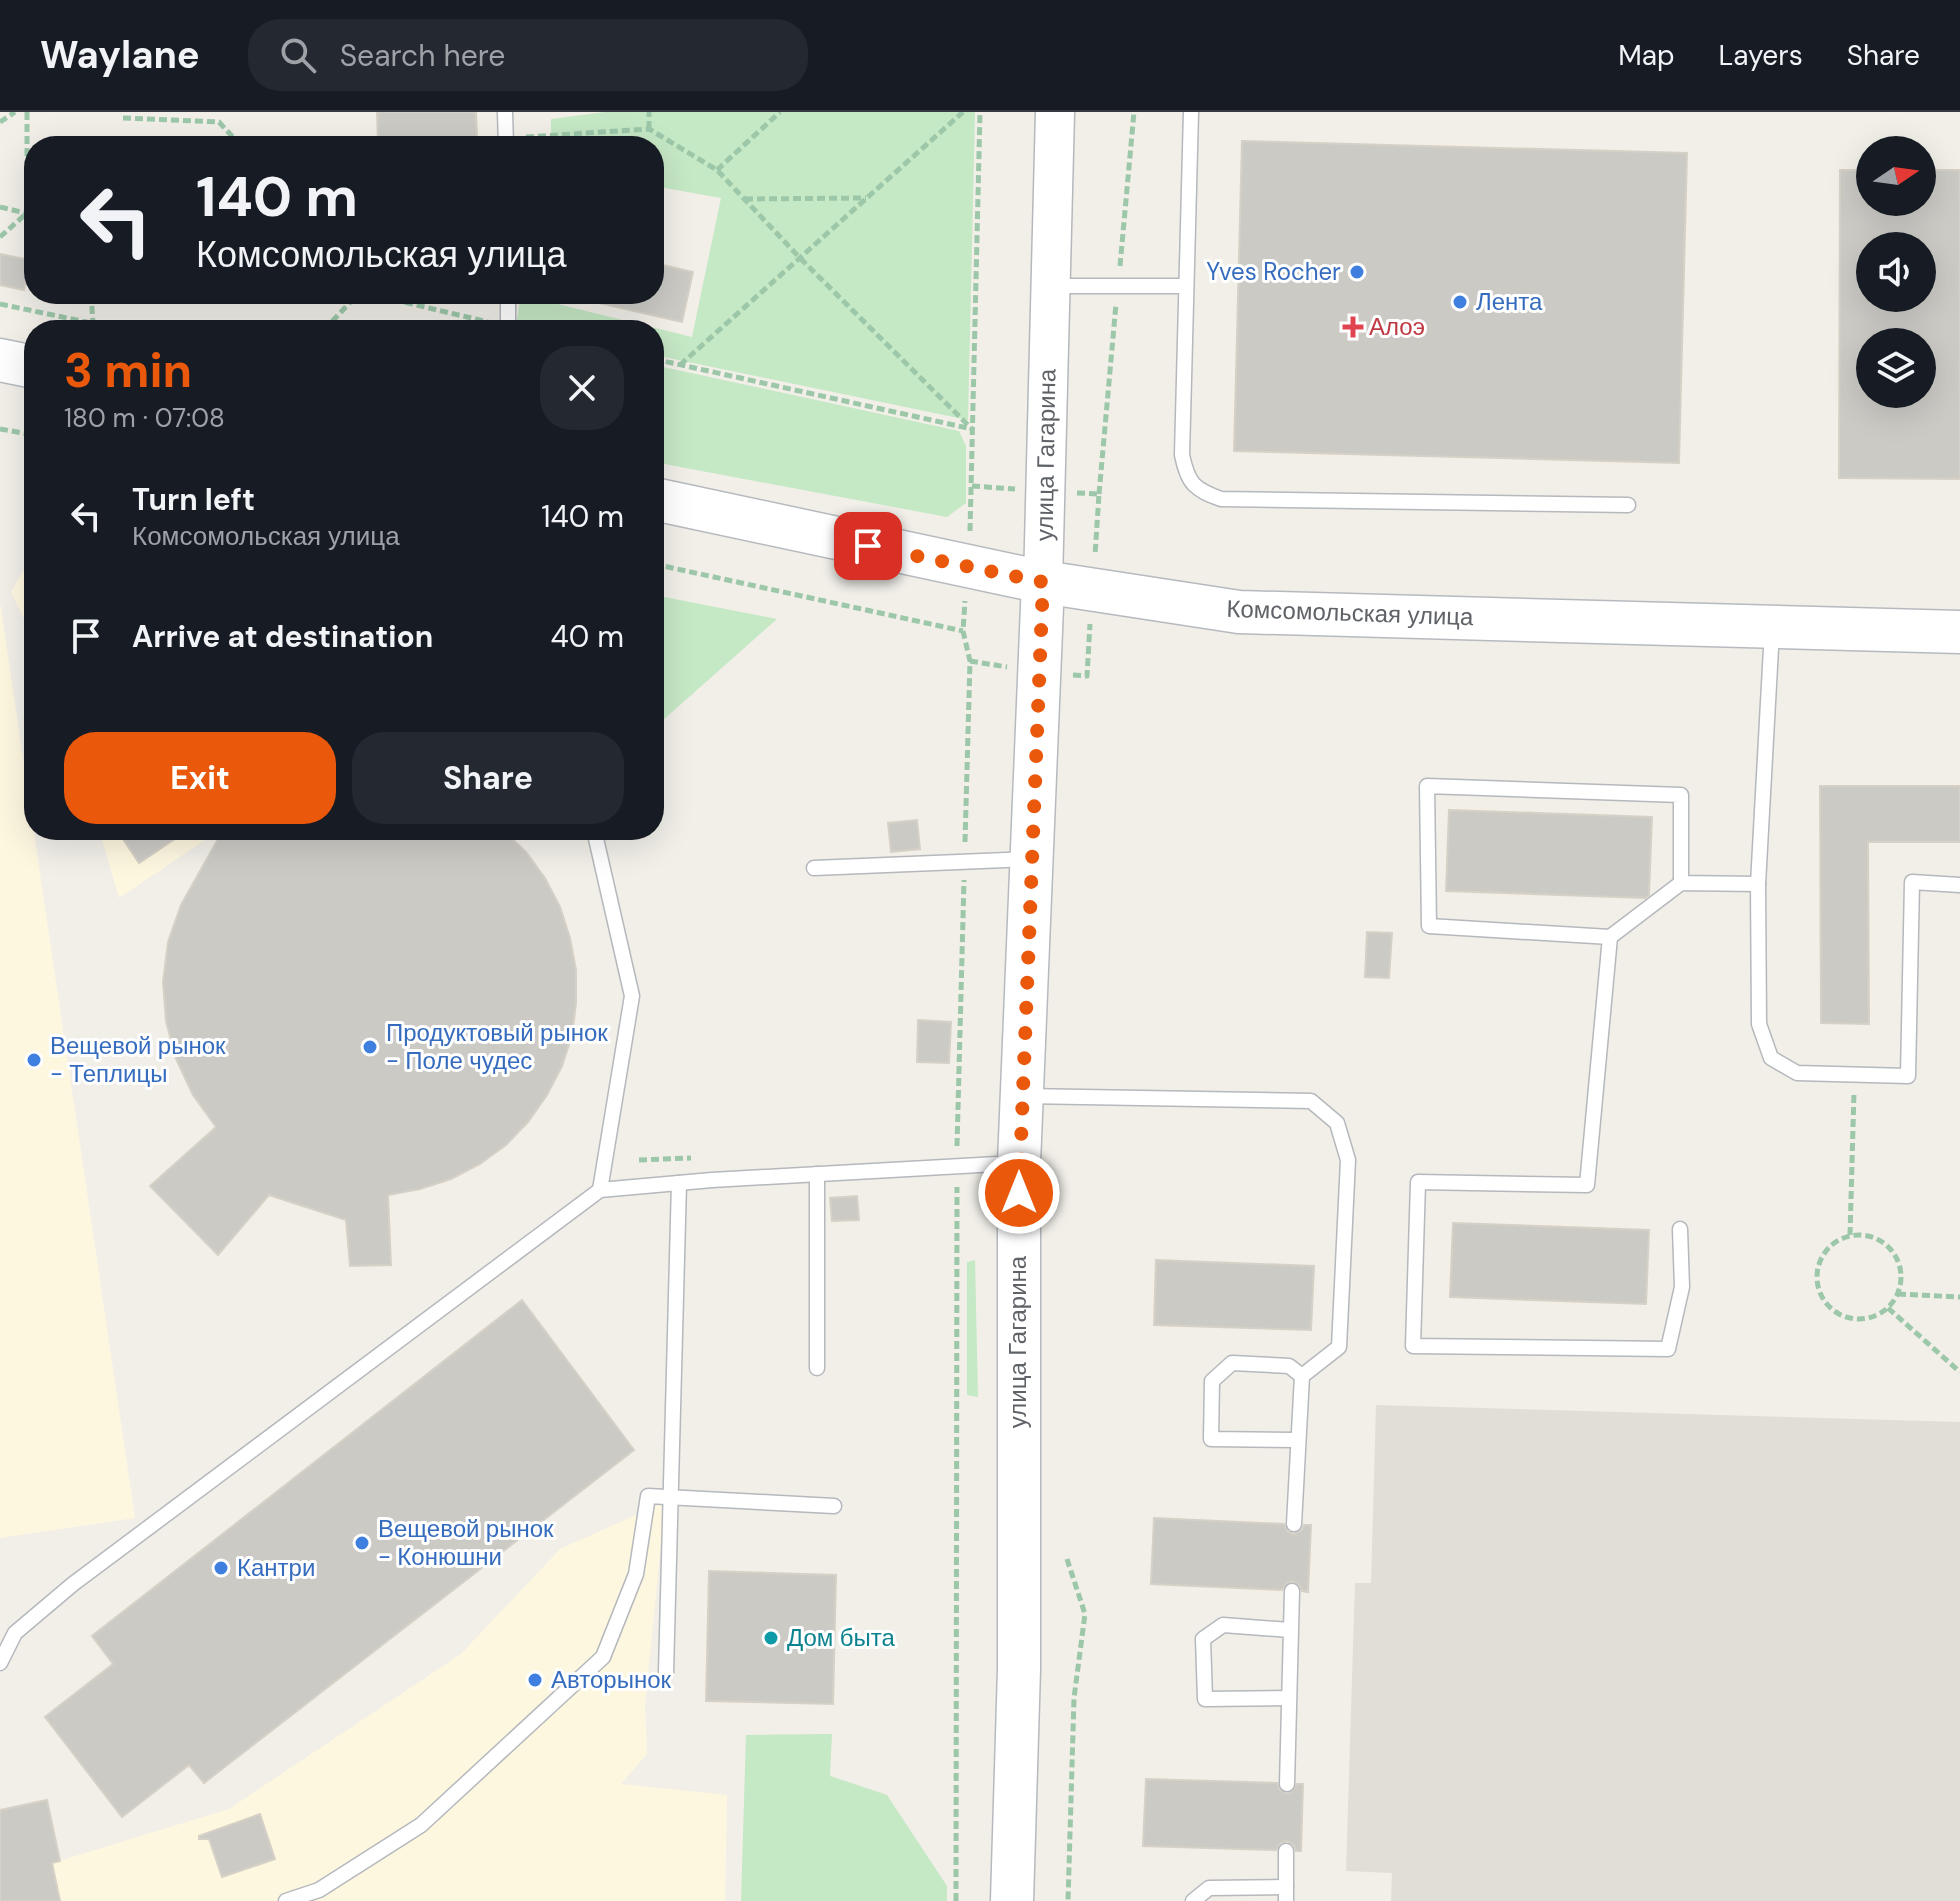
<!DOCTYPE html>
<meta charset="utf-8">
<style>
body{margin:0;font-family:"DM Sans",sans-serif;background:#242831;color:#f1f3f6;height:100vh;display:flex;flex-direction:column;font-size:30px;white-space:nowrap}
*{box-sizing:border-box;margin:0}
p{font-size:26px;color:#9ea1a6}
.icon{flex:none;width:44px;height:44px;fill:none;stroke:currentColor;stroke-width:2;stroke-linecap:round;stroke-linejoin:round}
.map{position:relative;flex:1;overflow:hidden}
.details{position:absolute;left:24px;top:208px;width:640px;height:520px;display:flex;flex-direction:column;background:#171b24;border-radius:32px;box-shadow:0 8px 32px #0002}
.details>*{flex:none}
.top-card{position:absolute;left:24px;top:24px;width:640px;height:168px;border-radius:32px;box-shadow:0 8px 32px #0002;background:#171b24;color:#f1f3f6;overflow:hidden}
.needle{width:52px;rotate:77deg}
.controls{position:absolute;left:1856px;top:24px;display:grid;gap:16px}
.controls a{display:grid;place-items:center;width:80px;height:80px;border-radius:50%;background:#171b24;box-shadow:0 8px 32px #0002;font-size:40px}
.pin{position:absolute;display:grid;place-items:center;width:68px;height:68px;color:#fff;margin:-34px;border-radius:16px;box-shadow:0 4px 12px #0006}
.me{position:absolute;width:88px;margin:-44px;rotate:0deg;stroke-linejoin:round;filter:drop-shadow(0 0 6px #0008)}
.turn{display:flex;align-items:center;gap:28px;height:168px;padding:0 40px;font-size:36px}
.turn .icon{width:104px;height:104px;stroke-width:2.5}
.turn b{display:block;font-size:56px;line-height:68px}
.round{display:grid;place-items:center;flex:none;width:84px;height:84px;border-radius:32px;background:#242831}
.head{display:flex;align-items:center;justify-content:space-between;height:136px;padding:0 40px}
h1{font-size:48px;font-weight:700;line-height:60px;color:#ea580c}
.cta{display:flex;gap:16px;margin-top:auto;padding:16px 40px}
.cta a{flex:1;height:92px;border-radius:32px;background:#ea580c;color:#fff;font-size:32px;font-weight:700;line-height:92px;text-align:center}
.cta a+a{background:#242831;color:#f1f3f6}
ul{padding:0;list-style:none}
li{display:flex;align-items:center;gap:24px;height:120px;padding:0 40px}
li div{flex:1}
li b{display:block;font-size:30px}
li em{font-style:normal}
header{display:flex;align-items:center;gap:48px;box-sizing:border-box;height:112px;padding:0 40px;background:#171b24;border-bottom:2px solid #363941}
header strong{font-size:38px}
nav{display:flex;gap:44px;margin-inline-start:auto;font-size:28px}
.search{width:560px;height:72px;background:#242831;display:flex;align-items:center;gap:20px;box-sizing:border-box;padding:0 28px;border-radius:32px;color:#9ea1a6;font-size:30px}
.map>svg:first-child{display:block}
.commercial{fill:#fef7e0}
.education{fill:#e1ded6}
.green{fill:#c5e8c5}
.building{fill:#cccac5;stroke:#d6d1c6;stroke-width:2;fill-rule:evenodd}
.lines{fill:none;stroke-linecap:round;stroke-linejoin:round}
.service-casing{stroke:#b5b8bc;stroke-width:17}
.tertiary-casing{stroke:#b5b8bc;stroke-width:41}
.secondary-casing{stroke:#b6babf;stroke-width:45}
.path{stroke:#9cc7a9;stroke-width:5;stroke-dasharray:8 4;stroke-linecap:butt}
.service{stroke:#fff;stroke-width:14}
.tertiary{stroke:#fff;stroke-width:38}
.secondary{stroke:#fff;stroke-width:42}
.route{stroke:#ea580c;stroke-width:14;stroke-dasharray:0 25.2}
.shop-dot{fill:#3f7fe0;stroke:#fff;stroke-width:3}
.health-dot{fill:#e0444e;stroke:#fff;stroke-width:3}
.culture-dot{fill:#0f9aa8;stroke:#fff;stroke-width:3}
.labels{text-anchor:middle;stroke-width:6;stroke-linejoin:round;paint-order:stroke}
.shop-label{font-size:24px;fill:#366cbe;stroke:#fff;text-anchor:start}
.health-label{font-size:24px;fill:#be3a42;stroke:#fff;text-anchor:start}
.street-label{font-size:24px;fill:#5f6368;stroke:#fff}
.culture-label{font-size:24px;fill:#0d838f;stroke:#fff;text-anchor:start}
</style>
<header>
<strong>Waylane</strong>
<div class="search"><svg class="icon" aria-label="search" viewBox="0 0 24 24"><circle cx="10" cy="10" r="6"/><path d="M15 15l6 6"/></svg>Search here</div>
<nav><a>Map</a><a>Layers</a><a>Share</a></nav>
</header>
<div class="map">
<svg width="1960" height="1789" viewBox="0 0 1960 1789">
<rect width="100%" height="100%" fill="#f1efe8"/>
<g class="commercial">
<path d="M34,440v88l-23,-48z"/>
<path d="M0,490l135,916 -135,20z"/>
<path d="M99,718h121l-101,68z"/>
<path d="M665,1390l-20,204 2,48 -26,30 106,11 -2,106h-725v-22l229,-70 232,-155 99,-105z"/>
</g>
<path class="education" d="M1376,1293l584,17v479h-569l1,-28 -46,-2 9,-288h16z"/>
<g class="green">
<path d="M605,0h370l-7,308 -314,-65v-25h-116l-22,-5 5,-30 171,42 29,-139 -67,-12v-40h-103v-27z"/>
<path d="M654,253l305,66 7,15v57l-19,14 -293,-55z"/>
<path d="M654,483l123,24 -123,109z"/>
<path d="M975,1148l3,137 -11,-2v-133z"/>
<path d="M832,1622l-2,42 57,19 60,91v15h-206l5,-166z"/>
</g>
<g class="building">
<path d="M377,0h99l1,25 -99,4z"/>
<path d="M1242,29l445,12 -8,310 -445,-12z"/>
<path d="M1840,58h30v32h52v-32h38v309l-121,-1zM1870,134h52v52h-52zM1870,230h52v52h-52z"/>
<path d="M0,142l30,6 -6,30 -24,-5z"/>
<path d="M654,151l39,9 -11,50 -83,-19 1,-9h54z"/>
<path d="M1820,674h140v56h-92l1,182 -48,-1z"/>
<path d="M1449,698l203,7 -3,78 -4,3 -199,-7z"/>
<path d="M917,708l3,29 -29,3 -3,-29z"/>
<path d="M117,718h71l-49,33z"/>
<path d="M223,718h280l23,22 19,26 15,29 10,31 6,32v33l-4,32 -10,31 -15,29 -19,27 -22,23 -26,19 -29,15 -31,10 -32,6 3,70 -41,1 -4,-46 -77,-25 -51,60 -68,-69 66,-59 -23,-32 -17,-36 -10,-38 -3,-39 5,-40 13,-37z"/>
<path d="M1367,820l25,1 -3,45 -24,-1z"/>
<path d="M918,908l33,2 -2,41 -32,-1z"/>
<path d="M857,1084l2,24 -27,1 -2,-23z"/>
<path d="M1453,1111l196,7 -3,74 -196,-7z"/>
<path d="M1156,1148l158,6 -3,64 -157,-5z"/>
<path d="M522,1188l112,150 -430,333 -15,-18 -67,52 -77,-100 68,-53 -21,-28z"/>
<path d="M1154,1406l130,6 4,8 6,2 8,-4 2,-5h7l-3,67 -6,-1 -2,-5 -7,-5 -6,2 -5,7 -131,-6z"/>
<path d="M709,1459l127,4 -3,129 -127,-3z"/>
<path d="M1146,1667l131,4 2,6 7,5 6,-2 5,-8h6l-2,67h-5l-2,-6 -7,-4 -7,2 -4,7 -133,-4z"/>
<path d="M47,1688l13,61 -8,2 8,38h-60v-91z"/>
<path d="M260,1702l15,45 -53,18 -13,-38h-10v-3z"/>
</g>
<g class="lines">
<defs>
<g id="service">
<path d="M505,0l1,34"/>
<path d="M1191,0l-9,343c6,29 12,34 39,44l407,6"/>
<path d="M1051,174h135"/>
<path d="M508,182v36"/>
<path d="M1772,518l-14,254 1,140 12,34 26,15 111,3 4,-194 48,3"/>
<path d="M594,718l38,166 -32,194"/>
<path d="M814,756l214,-9"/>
<path d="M1681,771v-88l-254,-9 2,140 181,11 71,-54 77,1"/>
<path d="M1610,825l-23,248 -169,-3 -5,164 255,3 14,-62 -2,-58"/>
<path d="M1024,984l287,5 26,22 11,37 -9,187 -37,29 -8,148"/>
<path d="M817,1062v194"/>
<path d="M1297,1328l-86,-1 1,-58 20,-18 57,3 13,10"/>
<path d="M0,1551l15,-30 58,-49 527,-394 112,-10 303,-17"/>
<path d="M666,1560l13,-489"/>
<path d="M1288,1586l-83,1 -2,-60 20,-14 67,5"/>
<path d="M1287,1672l5,-193"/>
<path d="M286,1789l33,-11 102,-65 182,-168 33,-83 12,-78 186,10"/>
<path d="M1193,1789l16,-13 77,-1"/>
<path d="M1286,1789v-50"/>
</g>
<path id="tertiary" d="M1043,470l12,-470"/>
<g id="secondary">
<path d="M0,248l34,7"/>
<path d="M654,387l389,83 196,30 721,20"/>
<path d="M1012,1789l7,-232v-506l24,-581"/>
</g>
</defs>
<use href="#service" class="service-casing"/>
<use href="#tertiary" class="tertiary-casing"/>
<use href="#secondary" class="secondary-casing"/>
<g class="path">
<path d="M27,0v101l7,-4"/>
<path d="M123,6l96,4 22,24"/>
<path d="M0,10l15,-10"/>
<path d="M649,17v-17"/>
<path d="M526,25l123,-8 68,41 83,88 172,171"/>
<path d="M717,58l63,-58"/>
<path d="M745,87l121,-1"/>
<path d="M0,95l34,8"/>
<path d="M0,125l27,-24"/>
<path d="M1120,154l14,-154"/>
<path d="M91,182l2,29"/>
<path d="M370,182l118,28"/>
<path d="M0,192l125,26"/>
<path d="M324,218l34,-36"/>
<path d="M654,247l318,70"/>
<path d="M680,253l283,-253"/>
<path d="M0,317l34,6"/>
<path d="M972,374l43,3"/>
<path d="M1077,381l22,1 -4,61"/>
<path d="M1099,382l17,-190"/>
<path d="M970,419l10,-419"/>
<path d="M654,452l309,67"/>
<path d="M970,549l37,6"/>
<path d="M1073,563l14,1 3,-52"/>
<path d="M965,730l5,-181 -7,-30 2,-30"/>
<path d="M957,1034l7,-266"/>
<path d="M639,1048l52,-2"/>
<circle cx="1859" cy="1165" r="42"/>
<path d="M1850,1123l4,-143"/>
<path d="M1898,1182l62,3"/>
<path d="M1888,1196l72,64"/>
<path d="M1067,1447l18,55 -11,84 -6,203"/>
<path d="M956,1789l1,-714"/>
</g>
<use href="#service" class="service"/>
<use href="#tertiary" class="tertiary"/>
<use href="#secondary" class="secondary"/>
</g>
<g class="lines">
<path class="route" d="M868,434l175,36 -24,611"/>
</g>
<g class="shop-dot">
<circle cx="1357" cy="160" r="8"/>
<circle cx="1460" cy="190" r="8"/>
<circle cx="370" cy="935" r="8"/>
<circle cx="34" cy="948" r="8"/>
<circle cx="362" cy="1431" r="8"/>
<circle cx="221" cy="1456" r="8"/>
<circle cx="535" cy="1568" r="8"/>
</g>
<path class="health-dot" d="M1349 203h8v8h8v8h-8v8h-8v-8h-8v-8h8z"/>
<circle class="culture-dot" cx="771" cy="1526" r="8"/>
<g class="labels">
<g class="shop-label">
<text x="1341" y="168" text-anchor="end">Yves Rocher</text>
<text x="1476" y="198">Лента</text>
<text x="386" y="929">Продуктовый рынок<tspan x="386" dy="28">- Поле чудес</tspan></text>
<text x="50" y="942">Вещевой рынок<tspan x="50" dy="28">- Теплицы</tspan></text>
<text x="378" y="1425">Вещевой рынок<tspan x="378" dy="28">- Конюшни</tspan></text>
<text x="237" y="1464">Кантри</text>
<text x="551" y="1576">Авторынок</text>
</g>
<g class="health-label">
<text x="1369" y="223">Алоэ</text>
</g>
<g class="street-label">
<text transform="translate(1046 343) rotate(-89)" y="8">улица Гагарина</text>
<text transform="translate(1350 501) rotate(2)" y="8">Комсомольская улица</text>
<text transform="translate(1018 1230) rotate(-90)" y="8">улица Гагарина</text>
</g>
<g class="culture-label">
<text x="787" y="1534">Дом быта</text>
</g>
</g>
</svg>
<div class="controls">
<a><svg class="needle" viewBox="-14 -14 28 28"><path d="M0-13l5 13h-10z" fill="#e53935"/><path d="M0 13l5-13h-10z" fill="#9ea1a6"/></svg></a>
<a><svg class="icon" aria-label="sound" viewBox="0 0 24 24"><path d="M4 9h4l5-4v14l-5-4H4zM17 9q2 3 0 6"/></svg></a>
<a><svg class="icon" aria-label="layers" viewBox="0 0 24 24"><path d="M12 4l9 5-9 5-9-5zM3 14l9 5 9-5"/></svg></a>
</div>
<div class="pin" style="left:868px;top:434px;background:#d93025"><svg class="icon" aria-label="arrive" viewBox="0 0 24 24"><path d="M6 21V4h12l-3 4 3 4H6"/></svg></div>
<svg class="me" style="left:1019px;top:1081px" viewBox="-20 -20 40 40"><circle r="17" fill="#ea580c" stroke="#fff" stroke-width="3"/><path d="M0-11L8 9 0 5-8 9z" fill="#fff"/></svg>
<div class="top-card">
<div class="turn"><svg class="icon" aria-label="left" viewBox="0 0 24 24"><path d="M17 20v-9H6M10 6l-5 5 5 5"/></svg><div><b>140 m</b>Комсомольская улица</div></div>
</div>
<section class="details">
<div class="head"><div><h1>3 min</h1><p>180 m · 07:08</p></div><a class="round"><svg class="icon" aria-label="close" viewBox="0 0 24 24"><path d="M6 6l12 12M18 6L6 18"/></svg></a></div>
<ul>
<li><svg class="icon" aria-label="left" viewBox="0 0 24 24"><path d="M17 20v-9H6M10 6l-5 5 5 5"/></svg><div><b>Turn left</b><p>Комсомольская улица</p></div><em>140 m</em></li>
<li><svg class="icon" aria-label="arrive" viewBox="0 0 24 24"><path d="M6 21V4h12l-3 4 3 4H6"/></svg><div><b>Arrive at destination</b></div><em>40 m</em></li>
</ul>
<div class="cta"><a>Exit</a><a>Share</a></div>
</section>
</div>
